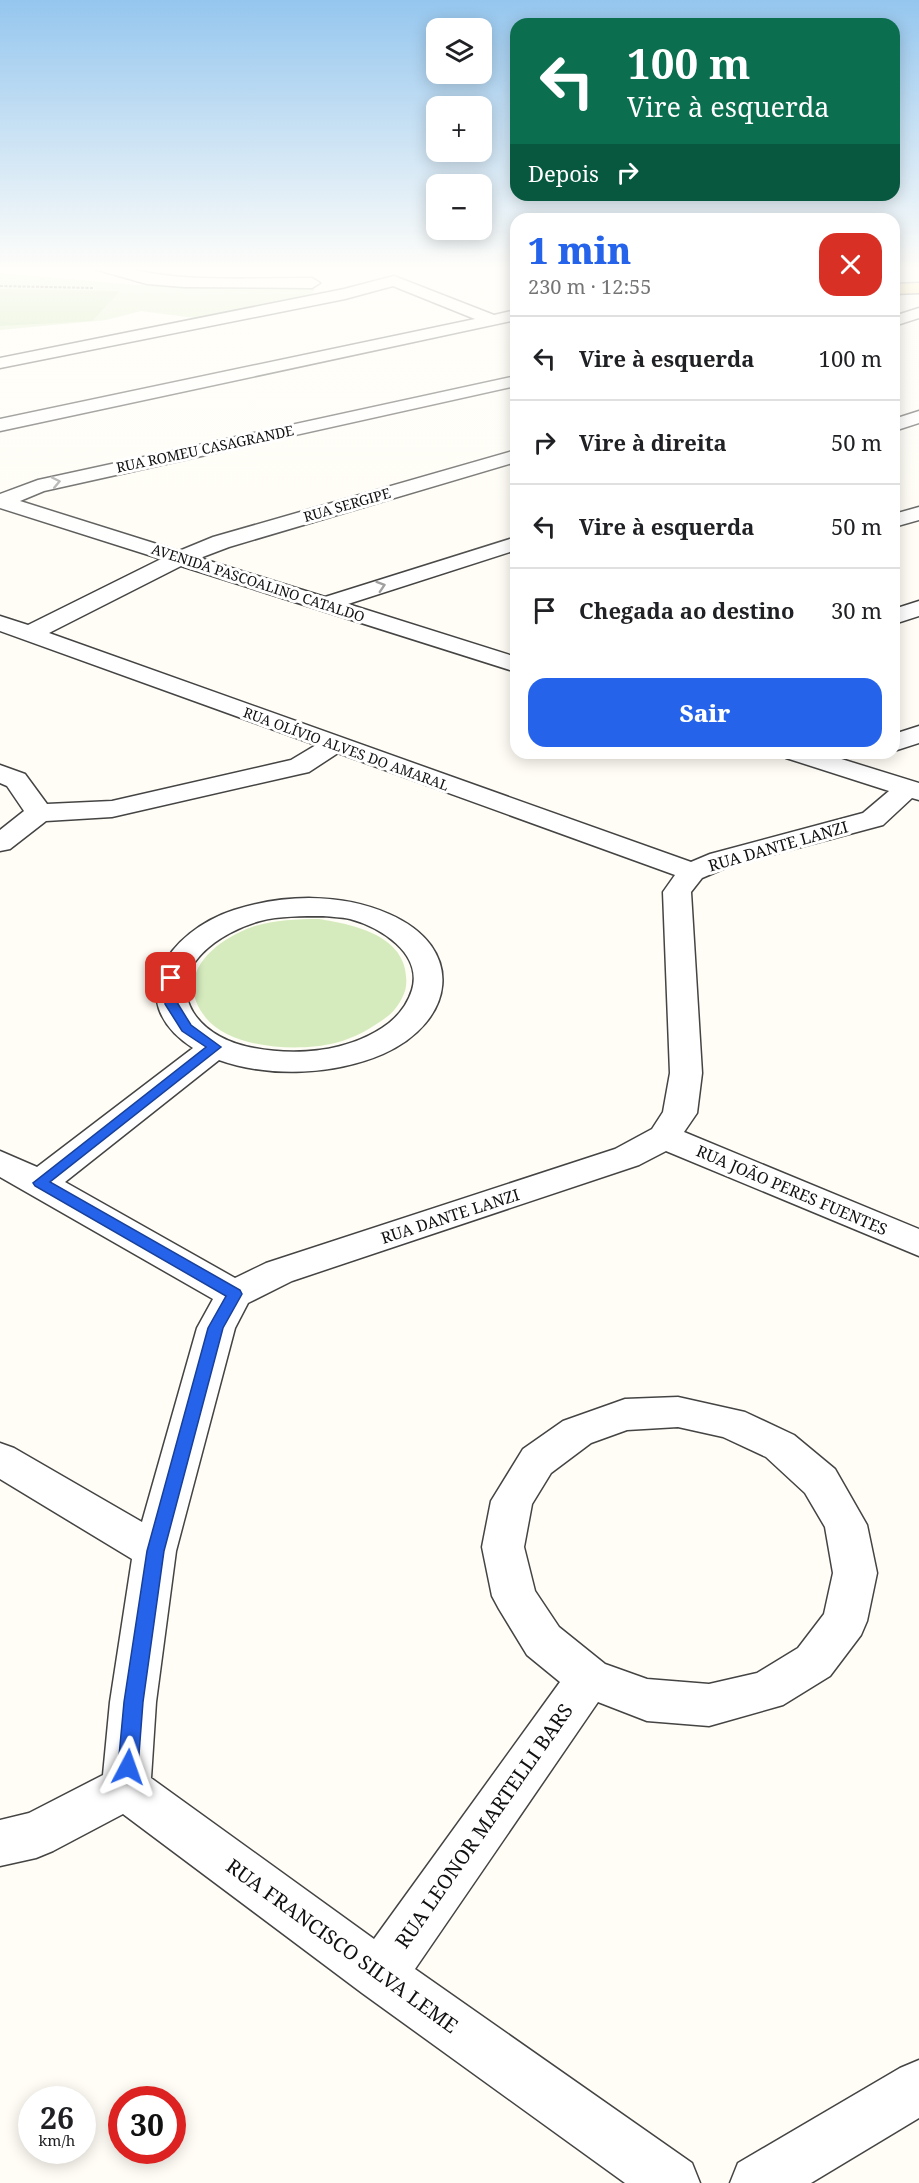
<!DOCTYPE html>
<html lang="pt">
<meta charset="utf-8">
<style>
body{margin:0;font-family:"Noto Serif",serif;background:#f6f6f6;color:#202124;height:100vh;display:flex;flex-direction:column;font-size:22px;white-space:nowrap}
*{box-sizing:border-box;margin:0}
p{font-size:20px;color:#757577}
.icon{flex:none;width:33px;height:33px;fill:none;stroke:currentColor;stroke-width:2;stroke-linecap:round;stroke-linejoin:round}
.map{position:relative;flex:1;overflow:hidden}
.drawer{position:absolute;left:510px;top:213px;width:390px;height:546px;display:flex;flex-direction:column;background:#fff;border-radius:18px;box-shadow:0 3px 15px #0003}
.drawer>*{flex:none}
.hud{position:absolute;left:510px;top:18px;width:390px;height:183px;border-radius:18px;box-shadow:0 3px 15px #0003;background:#0b6e4f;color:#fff;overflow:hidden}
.controls{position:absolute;left:426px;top:18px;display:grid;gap:12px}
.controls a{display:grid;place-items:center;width:66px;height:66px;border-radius:12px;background:#fff;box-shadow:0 3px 15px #0003;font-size:30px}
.speed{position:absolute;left:18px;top:2086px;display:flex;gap:12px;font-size:30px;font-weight:700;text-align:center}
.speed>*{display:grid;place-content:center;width:78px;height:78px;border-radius:50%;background:#fff;box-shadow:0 3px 15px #0003;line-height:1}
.speed small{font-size:15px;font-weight:400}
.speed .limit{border:9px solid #d22;background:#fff;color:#111}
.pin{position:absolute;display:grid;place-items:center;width:51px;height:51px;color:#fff;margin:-26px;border-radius:12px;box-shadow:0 3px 9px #0006}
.me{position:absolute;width:66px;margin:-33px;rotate:4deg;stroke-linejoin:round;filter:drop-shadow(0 0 4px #0008)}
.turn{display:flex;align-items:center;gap:21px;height:126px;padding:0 18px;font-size:27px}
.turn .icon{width:78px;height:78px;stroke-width:2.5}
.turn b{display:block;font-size:42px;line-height:51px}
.then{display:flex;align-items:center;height:57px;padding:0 18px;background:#0003;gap:12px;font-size:22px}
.round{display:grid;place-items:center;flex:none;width:63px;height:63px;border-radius:18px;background:#f6f6f6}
.overview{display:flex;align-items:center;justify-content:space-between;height:102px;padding:0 18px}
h1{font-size:36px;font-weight:800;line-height:45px;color:#2563eb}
.cta{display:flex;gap:12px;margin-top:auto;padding:12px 18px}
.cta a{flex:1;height:69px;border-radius:18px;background:#2563eb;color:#fff;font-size:24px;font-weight:800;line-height:69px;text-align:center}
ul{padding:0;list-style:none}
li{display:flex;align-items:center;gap:18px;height:84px;padding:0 18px;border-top:2px solid #e0e0e0}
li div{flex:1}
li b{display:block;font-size:22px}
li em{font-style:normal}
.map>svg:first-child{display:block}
.green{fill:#d5ebbd}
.forest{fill:#b9dc9c}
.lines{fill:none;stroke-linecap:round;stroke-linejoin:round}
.minor-casing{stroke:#444;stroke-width:3}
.major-casing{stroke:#222;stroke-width:3}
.path{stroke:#333;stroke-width:2;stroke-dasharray:3 1.5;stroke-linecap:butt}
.minor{fill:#fff;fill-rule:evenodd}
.major{fill:#f9d66b;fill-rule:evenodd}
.oneway{stroke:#a0a0a0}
.route{fill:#2563eb;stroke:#184099;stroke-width:1.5}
.labels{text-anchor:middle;stroke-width:6;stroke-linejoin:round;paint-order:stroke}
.far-street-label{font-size:14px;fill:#111;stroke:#fff}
.street-label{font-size:16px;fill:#111;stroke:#fff}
.near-street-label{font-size:20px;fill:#111;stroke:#fff}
</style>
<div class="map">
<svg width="919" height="2183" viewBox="0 0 919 2183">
<rect width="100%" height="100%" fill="#fffdf5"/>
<g class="green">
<path d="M0,273l146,13 169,3 -5,7 -115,22 -54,-7 -35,9 -106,10z"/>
<path d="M319,919c38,6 92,18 87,67 -1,10 -10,24 -18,30 -16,12 -33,22 -53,27 -36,9 -104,6 -129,-25 -34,-41 7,-77 46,-91 21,-7 45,-8 67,-8z"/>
</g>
<path class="forest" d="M0,289l120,2 -28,30 -92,5z"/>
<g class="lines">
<defs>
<g id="minor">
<path d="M92,266c31,0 60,9 91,11 43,3 86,1 129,1l8,5 -8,5 -128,-1 -37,-3 -53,-15z"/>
<path d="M394,276l100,39 22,-5v10l-516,111v-12l475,-100 -82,-33 -48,13 -345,69v-10l344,-69z"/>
<path d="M919,308v10l-25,8v-10z"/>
<path d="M516,376v10l-472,105 -24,10 159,50 34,-14 303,-87v12l-287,85 -29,11 125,39 191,-60v13l-168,54 168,53v15l-335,-106 -132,67 642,229 19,-8 153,-41 26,-22 -103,-33 -4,-5h40l97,30v17l-7,-2 -29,27 -153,41 -28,12 -11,14 11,181 -5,40 -13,19 235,97v27l-253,-105 -27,14 -347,116 -44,22 -13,25 -59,223 -20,151 -5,76 223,161 186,-257 -33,-27 -28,-46 -7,-13 -10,-49 9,-46 32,-52 40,-28 48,-17 14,-5 53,-2 67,15 49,23 41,34 32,56 10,48 -10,48 -6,14 -31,41 -47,29 -74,21 -62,-5 -49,-19 -183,267 277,194 8,20h-75l-263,-190 -239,-179 -70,37 -17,7 -36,8v-46l29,-7 74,-38 7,-73 22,-143 -132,-80v-36l14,5 128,74 55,-194 16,-29 -213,-122v-26l37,16 156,-119c-74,-48 -24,-117 41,-138 50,-16 107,-17 155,4 78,34 66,108 -6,140 -49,21 -113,24 -164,6l-154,122 170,96 31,-15 349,-114 37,-20 11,-17 7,-39 -7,-181 12,-17 -337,-122 -29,19 -9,2 -188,43 -66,4 -36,28 -10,2v-21l24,-19 -17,-25 -7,-3v-18l25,9 22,30 65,-3 179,-41 25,-15 -316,-114v-15l28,9 133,-66 -161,-51v-14l38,-14zM323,916c9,1 18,1 27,3 30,8 73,34 62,71 -5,16 -16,29 -30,38 -37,24 -86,28 -128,20 -23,-4 -48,-15 -61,-36 -27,-45 29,-81 67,-91 20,-5 42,-5 63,-5zM678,1427l45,10 43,20 39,36 20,34 8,46 -9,41 -26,34 -41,25 -48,11 -62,-5 -42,-15 -46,-37 -24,-36 -11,-44 8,-43 19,-31 40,-30 36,-13z"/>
<path d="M919,411v12l-25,8v-12z"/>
<path d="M919,507v13l-25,7v-13z"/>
<path d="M919,601v15l-25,8v-15z"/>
<path d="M919,726v17l-25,8v-17z"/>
<path d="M919,2060v58l-108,65h-81l8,-20 162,-95z"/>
</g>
<path id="major" d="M919,283v10l-25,1v-10z"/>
</defs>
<use href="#minor" class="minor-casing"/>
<use href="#major" class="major-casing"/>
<path class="path" d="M0,286l94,2"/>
<use href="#minor" class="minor"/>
<use href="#major" class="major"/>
</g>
<defs><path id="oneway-chevron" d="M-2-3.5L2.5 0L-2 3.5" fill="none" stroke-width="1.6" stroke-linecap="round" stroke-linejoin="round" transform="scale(1.5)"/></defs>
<g class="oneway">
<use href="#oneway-chevron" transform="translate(56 482) rotate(-12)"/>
<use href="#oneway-chevron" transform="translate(381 586) rotate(-18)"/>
</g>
<linearGradient id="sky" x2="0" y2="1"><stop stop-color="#95c6ee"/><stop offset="0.47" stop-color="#fffefa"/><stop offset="1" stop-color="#fffefa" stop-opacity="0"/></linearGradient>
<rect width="919" height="572" fill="url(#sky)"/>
<path class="route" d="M171,974l6,4 1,26 13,21 30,22 -171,135 190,108 2,4 -19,34 -59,223 -21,151 -5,65 -3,6 -7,3 -7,-3 -3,-6 6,-65 23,-151 61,-223 18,-32 -191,-110 -2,-3 173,-136 -24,-16 -17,-27v-26z"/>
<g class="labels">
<g class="far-street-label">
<text transform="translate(205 449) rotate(-12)" y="5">RUA ROMEU CASAGRANDE</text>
<text transform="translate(347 505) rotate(-16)" y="5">RUA SERGIPE</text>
<text transform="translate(258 583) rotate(18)" y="5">AVENIDA PASCOALINO CATALDO</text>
<text transform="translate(346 749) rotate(20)" y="5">RUA OLÍVIO ALVES DO AMARAL</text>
</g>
<g class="street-label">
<text transform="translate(778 846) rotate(-16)" y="6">RUA DANTE LANZI</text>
<text transform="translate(792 1190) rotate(23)" y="6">RUA JOÃO PERES FUENTES</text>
<text transform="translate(450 1216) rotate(-18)" y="6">RUA DANTE LANZI</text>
</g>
<g class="near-street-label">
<text transform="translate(484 1826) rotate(-55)" y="7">RUA LEONOR MARTELLI BARS</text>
<text transform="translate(342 1946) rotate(36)" y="7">RUA FRANCISCO SILVA LEME</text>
</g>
</g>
</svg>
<div class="controls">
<a><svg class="icon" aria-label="layers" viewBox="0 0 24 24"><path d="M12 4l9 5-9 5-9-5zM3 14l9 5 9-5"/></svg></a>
<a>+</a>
<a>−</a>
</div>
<div class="speed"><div>26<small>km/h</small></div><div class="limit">30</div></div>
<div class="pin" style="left:171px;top:978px;background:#d93025"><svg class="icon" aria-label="arrive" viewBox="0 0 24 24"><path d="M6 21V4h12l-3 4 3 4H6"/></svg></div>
<svg class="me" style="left:128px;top:1767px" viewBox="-20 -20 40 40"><path d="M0-17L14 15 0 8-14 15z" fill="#2563eb" stroke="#fff" stroke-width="4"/></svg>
<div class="hud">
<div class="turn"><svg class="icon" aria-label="left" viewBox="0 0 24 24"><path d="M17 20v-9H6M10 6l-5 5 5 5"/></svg><div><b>100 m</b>Vire à esquerda</div></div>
<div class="then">Depois<svg class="icon" aria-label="right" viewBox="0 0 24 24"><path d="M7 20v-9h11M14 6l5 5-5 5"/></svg></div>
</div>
<section class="drawer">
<div class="overview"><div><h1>1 min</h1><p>230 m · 12:55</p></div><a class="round" style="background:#d93025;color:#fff"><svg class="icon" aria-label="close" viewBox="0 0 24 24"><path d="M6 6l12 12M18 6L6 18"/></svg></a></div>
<ul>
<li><svg class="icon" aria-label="left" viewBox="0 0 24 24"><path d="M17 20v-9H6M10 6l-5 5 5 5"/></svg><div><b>Vire à esquerda</b></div><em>100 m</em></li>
<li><svg class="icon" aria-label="right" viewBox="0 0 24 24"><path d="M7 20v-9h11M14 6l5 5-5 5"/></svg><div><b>Vire à direita</b></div><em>50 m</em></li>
<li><svg class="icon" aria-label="left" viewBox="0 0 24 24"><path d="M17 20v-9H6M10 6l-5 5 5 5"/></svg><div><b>Vire à esquerda</b></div><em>50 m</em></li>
<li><svg class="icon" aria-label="arrive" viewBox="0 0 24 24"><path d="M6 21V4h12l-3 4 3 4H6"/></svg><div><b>Chegada ao destino</b></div><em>30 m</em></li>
</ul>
<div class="cta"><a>Sair</a></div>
</section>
</div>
